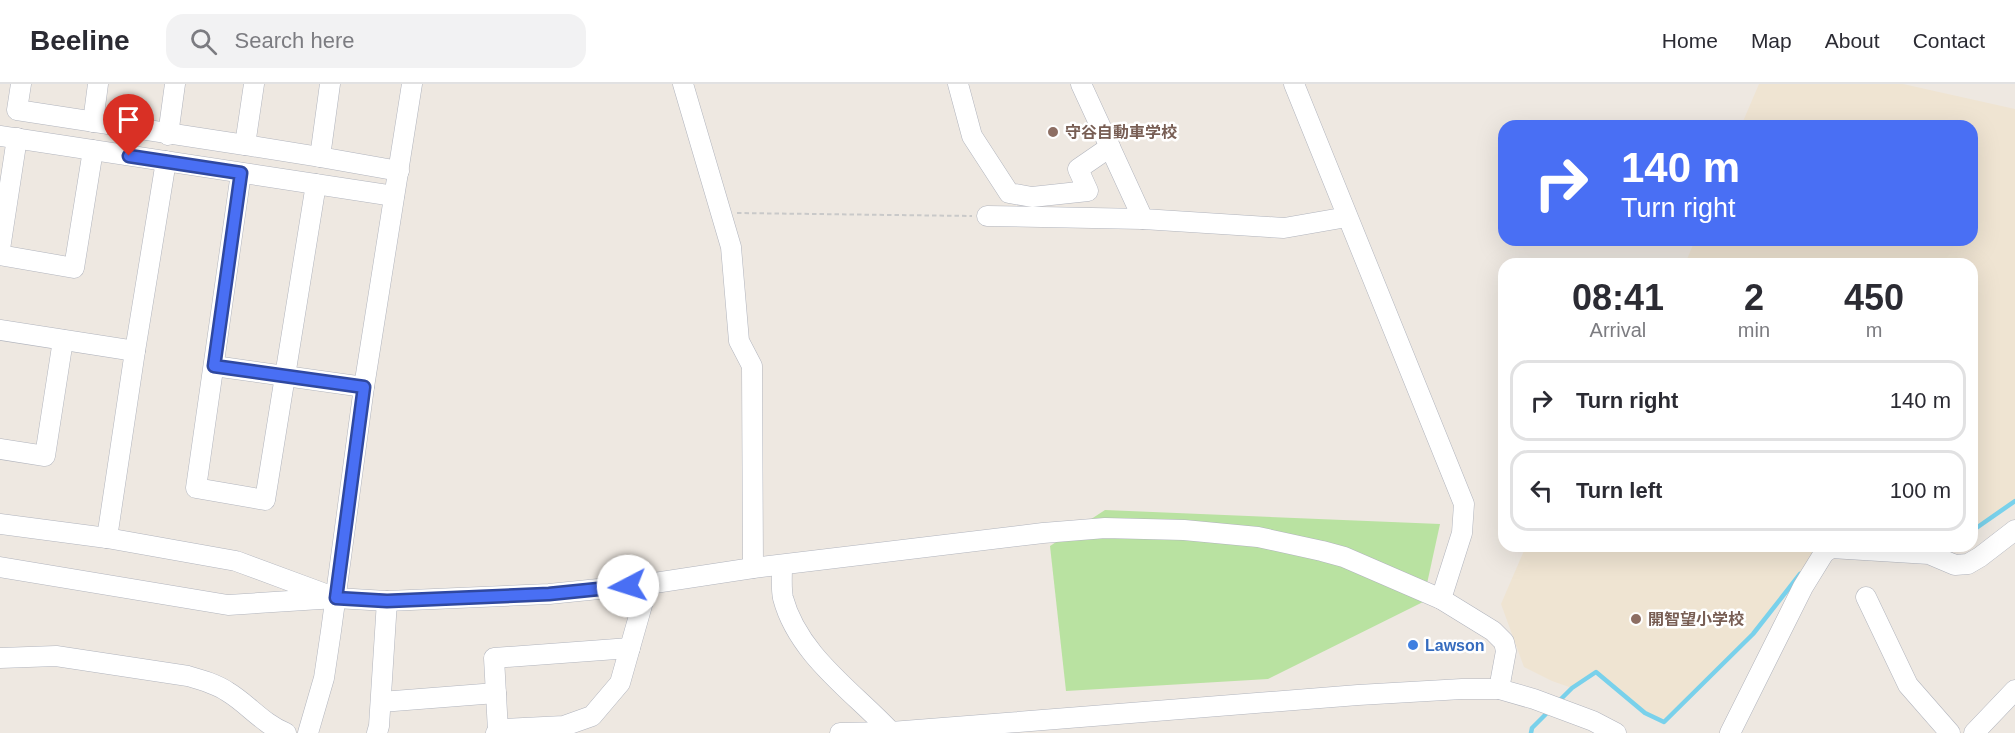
<!DOCTYPE html>
<meta charset="utf-8">
<style>
body{margin:0;font-family:Arial,"Noto Sans JP",sans-serif;background:#f2f2f3;color:#2b2b33;height:100vh;display:flex;flex-direction:column;font-size:22px;white-space:nowrap}
*{box-sizing:border-box;margin:0}
p{font-size:20px;color:#7c7c81}
.icon{flex:none;width:33px;height:33px;fill:none;stroke:currentColor;stroke-width:2;stroke-linecap:round;stroke-linejoin:round}
.map{position:relative;flex:1;overflow:hidden}
.drawer{position:absolute;left:1498px;top:174px;width:480px;height:294px;display:flex;flex-direction:column;background:#fff;border-radius:18px;box-shadow:0 6px 24px #0002}
.drawer>*{flex:none}
.top-card{position:absolute;left:1498px;top:36px;width:480px;height:126px;border-radius:18px;box-shadow:0 6px 24px #0002;background:#496ff4;color:#fff;overflow:hidden}
.pin{position:absolute;display:grid;place-items:center;width:51px;height:51px;color:#fff;margin:-62px -26px;border-radius:50% 50% 50% 0;rotate:-45deg;box-shadow:0 0 6px #0007}
.pin .icon{rotate:45deg}
.me{position:absolute;width:66px;margin:-33px;rotate:265deg;stroke-linejoin:round;filter:drop-shadow(0 0 4px #0008)}
.turn{display:flex;align-items:center;gap:21px;height:126px;padding:0 24px;font-size:27px}
.turn .icon{width:78px;height:78px;stroke-width:2.5}
.turn b{display:block;font-size:42px;line-height:51px}
.eta{display:flex;justify-content:space-evenly;align-items:center;height:102px;text-align:center}
.eta b{font-size:36px;font-weight:800;line-height:42px}
ul{padding:0;list-style:none}
li{display:flex;align-items:center;gap:18px;height:81px;margin:0 12px 9px;padding:0 12px;border:3px solid #e1e1e2;border-radius:18px}
li div{flex:1}
li b{display:block;font-size:22px}
li em{font-style:normal}
header{display:flex;align-items:center;gap:36px;box-sizing:border-box;height:84px;padding:0 30px;background:#fff;border-bottom:2px solid #e1e1e2}
header strong{font-size:28px}
nav{display:flex;gap:33px;margin-inline-start:auto;font-size:21px}
.search{width:420px;height:54px;background:#f2f2f3;display:flex;align-items:center;gap:15px;box-sizing:border-box;padding:0 21px;border-radius:18px;color:#7c7c81;font-size:22px}
.map>svg:first-child{display:block}
.education{fill:#efe4d2}
.green{fill:#b9e2a1}
.lines{fill:none;stroke-linecap:round;stroke-linejoin:round}
.stream{stroke:#79d1eb;stroke-width:4.5}
.minor-casing{stroke:#b1b4bd;stroke-width:21}
.path{stroke:#c9c9c9;stroke-width:2;stroke-dasharray:4.5 3;stroke-linecap:butt}
.minor{stroke:#fff;stroke-width:20}
.route-casing{stroke:#2f489f;stroke-width:15}
.route{stroke:#496ff4;stroke-width:10}
.education-dot{fill:#8d6e63;stroke:#fff;stroke-width:2}
.shop-dot{fill:#3f7fe0;stroke:#fff;stroke-width:2}
.labels{text-anchor:middle;stroke-width:5;stroke-linejoin:round;paint-order:stroke}
.education-label{font-size:16px;font-weight:bold;fill:#785e54;stroke:#fff;text-anchor:start}
.shop-label{font-size:16px;font-weight:bold;fill:#366cbe;stroke:#fff;text-anchor:start}
</style>
<header>
<strong>Beeline</strong>
<div class="search"><svg class="icon" aria-label="search" viewBox="0 0 24 24"><circle cx="10" cy="10" r="6"/><path d="M15 15l6 6"/></svg>Search here</div>
<nav><a>Home</a><a>Map</a><a>About</a><a>Contact</a></nav>
</header>
<div class="map">
<svg width="2015" height="649" viewBox="0 0 2015 649">
<rect width="100%" height="100%" fill="#eee8e1"/>
<g class="education">
<path d="M1759,0h144l112,25v392l-42,30 -1,-267h-287l10,-24h277v-114h-231z"/>
<path d="M1526,462h296l-70,90 -88,83 -19,-6 -49,-41 -24,16 -20,-7 -28,-14 -23,-63z"/>
</g>
<path class="green" d="M1105,426l335,14 -17,78 -155,77 -202,12 -16,-145z"/>
<g class="lines">
<g class="stream">
<path d="M1972,447l43,-30"/>
<path d="M1557,619l15,-15 24,-16 49,41 19,9 89,-88 47,-60"/>
<path d="M1531,649l1,-5 17,-17"/>
</g>
<defs>
<g id="minor">
<path d="M21,0l-4,26 228,35 9,-61"/>
<path d="M330,0l-10,73 79,14"/>
<path d="M683,0l48,163 8,94 13,25 1,202"/>
<path d="M958,0l14,52 37,57 23,4 56,-6 -10,-22 32,-22"/>
<path d="M1081,0l62,135 141,9 63,-11"/>
<path d="M1294,0l170,420 -2,29 -21,66"/>
<path d="M93,38l5,-38"/>
<path d="M168,51l7,-51"/>
<path d="M0,52l394,60"/>
<path d="M245,61l75,12"/>
<path d="M241,89l-45,315 69,12 51,-316"/>
<path d="M987,132l156,3"/>
<path d="M0,165l17,-111"/>
<path d="M0,171l74,13 19,-118"/>
<path d="M0,246l135,21"/>
<path d="M214,282l150,21"/>
<path d="M0,365l45,7 18,-116"/>
<path d="M0,440l107,14 129,23 92,34"/>
<path d="M107,454l28,-187 31,-190"/>
<path d="M782,482c0,10 -1,23 1,32 15,57 71,94 109,135"/>
<path d="M0,483l228,38 108,-7 51,3 162,-7 99,-10 105,-16 290,-35 62,-5 79,2 74,7 64,14 22,6 97,42 52,32 11,11 2,9 -7,38"/>
<path d="M1866,513l42,88 42,48"/>
<path d="M0,574l56,-2 132,20c14,4 28,8 40,16 20,12 35,32 58,41"/>
<path d="M381,618l115,-9"/>
<path d="M498,647l-4,-73 136,-10"/>
<path d="M308,649l16,-55 7,-47 33,-244 48,-303"/>
<path d="M377,649l2,-7 8,-125"/>
<path d="M496,649l8,-4 60,-3 28,-10 28,-33 28,-99"/>
<path d="M840,649l51,-1 467,-37 104,-6h37l35,10 59,22 23,12"/>
<path d="M1730,649l73,-146 21,-34 7,-5 98,6 26,11 13,-1 12,-7 35,-27"/>
<path d="M1974,649l41,-43"/>
</g>
</defs>
<use href="#minor" class="minor-casing"/>
<path class="path" d="M737,129l235,3"/>
<use href="#minor" class="minor"/>
</g>
<g class="lines">
<defs>
<path id="route" d="M129,72l112,17 -27,193 150,21 -28,211 51,3 162,-7 79,-8"/>
</defs>
<use href="#route" class="route-casing"/>
<use href="#route" class="route"/>
</g>
<g class="education-dot">
<circle cx="1053" cy="48" r="6"/>
<circle cx="1636" cy="535" r="6"/>
</g>
<circle class="shop-dot" cx="1413" cy="561" r="6"/>
<g class="labels">
<g class="education-label">
<text x="1065" y="54">守谷自動車学校</text>
<text x="1648" y="541">開智望小学校</text>
</g>
<g class="shop-label">
<text x="1425" y="567">Lawson</text>
</g>
</g>
</svg>
<div class="pin" style="left:129px;top:72px;background:#d93025"><svg class="icon" aria-label="arrive" viewBox="0 0 24 24"><path d="M6 21V4h12l-3 4 3 4H6"/></svg></div>
<svg class="me" style="left:628px;top:502px" viewBox="-20 -20 40 40"><circle r="19" fill="#fff"/><path d="M0-13L10 11 0 6-10 11z" fill="#496ff4"/></svg>
<div class="top-card">
<div class="turn"><svg class="icon" aria-label="right" viewBox="0 0 24 24"><path d="M7 20v-9h11M14 6l5 5-5 5"/></svg><div><b>140 m</b>Turn right</div></div>
</div>
<section class="drawer">
<div class="eta">
<div><b>08:41</b><p>Arrival</p></div>
<div><b>2</b><p>min</p></div>
<div><b>450</b><p>m</p></div>
</div>
<ul>
<li><svg class="icon" aria-label="right" viewBox="0 0 24 24"><path d="M7 20v-9h11M14 6l5 5-5 5"/></svg><div><b>Turn right</b></div><em>140 m</em></li>
<li><svg class="icon" aria-label="left" viewBox="0 0 24 24"><path d="M17 20v-9H6M10 6l-5 5 5 5"/></svg><div><b>Turn left</b></div><em>100 m</em></li>
</ul>
</section>
</div>
